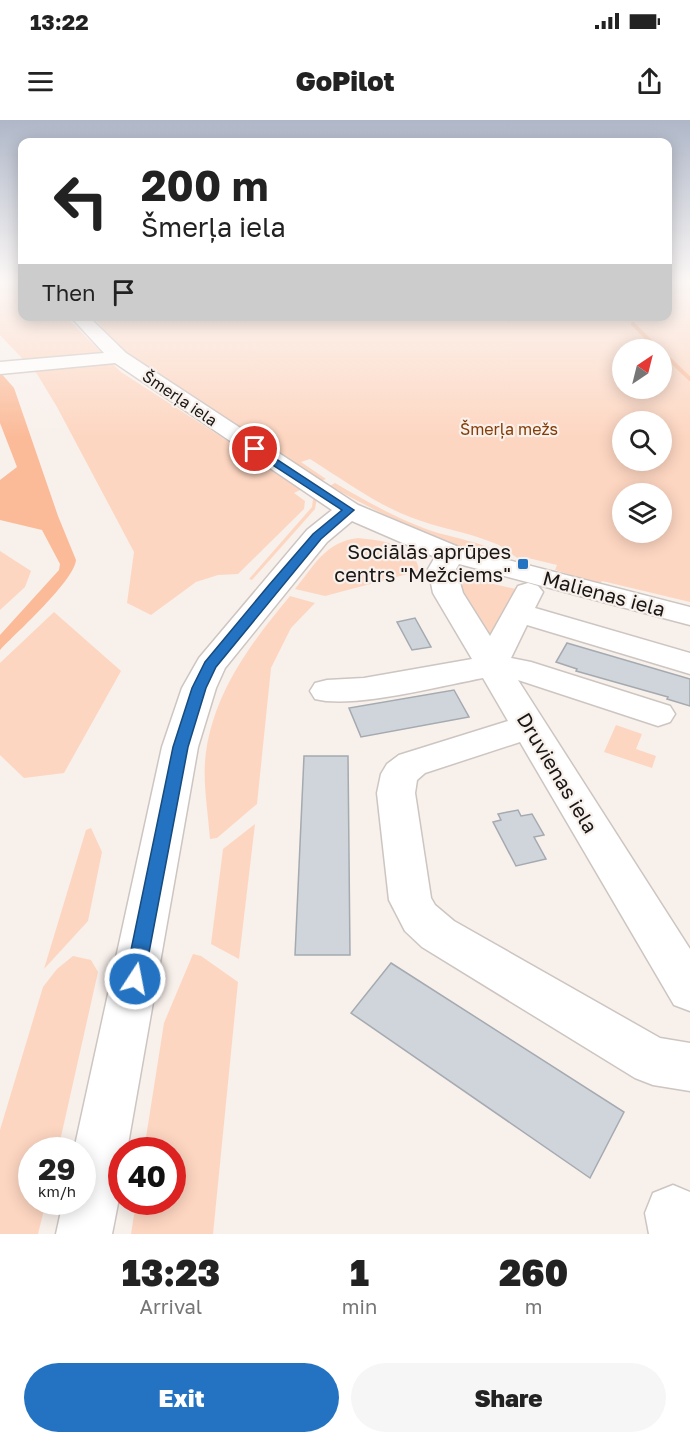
<!DOCTYPE html>
<meta charset="utf-8">
<style>
body{margin:0;font-family:"Golos Text",sans-serif;background:#f6f6f6;color:#222;height:100vh;display:flex;flex-direction:column;font-size:22px;white-space:nowrap}
*{box-sizing:border-box;margin:0}
p{font-size:20px;color:#767676}
.icon{flex:none;width:33px;height:33px;fill:none;stroke:currentColor;stroke-width:2;stroke-linecap:round;stroke-linejoin:round}
.map{position:relative;height:1114px;overflow:hidden}
.details{display:flex;flex-direction:column;background:#fff;flex:1}
.details>*{flex:none}
.guide{position:absolute;left:18px;top:18px;width:654px;height:183px;border-radius:12px;box-shadow:0 3px 15px #0003;background:#fff;color:#222;overflow:hidden}
.needle{width:39px;rotate:35deg}
.fabs{position:absolute;left:612px;top:219px;display:grid;gap:12px}
.fabs a{display:grid;place-items:center;width:60px;height:60px;border-radius:50%;background:#fff;box-shadow:0 3px 15px #0003;font-size:30px}
.speed{position:absolute;left:18px;top:1017px;display:flex;gap:12px;font-size:30px;font-weight:700;text-align:center}
.speed>*{display:grid;place-content:center;width:78px;height:78px;border-radius:50%;background:#fff;box-shadow:0 3px 15px #0003;line-height:1}
.speed small{font-size:15px;font-weight:400}
.speed .limit{border:9px solid #d22;background:#fff;color:#111}
.pin{position:absolute;display:grid;place-items:center;width:51px;height:51px;color:#fff;margin:-26px;border:3px solid #fff;border-radius:50%;box-shadow:0 2px 6px #0007}
.me{position:absolute;width:66px;margin:-33px;rotate:11deg;stroke-linejoin:round;filter:drop-shadow(0 0 4px #0008)}
.turn{display:flex;align-items:center;gap:21px;height:126px;padding:0 24px;font-size:27px}
.turn .icon{width:78px;height:78px;stroke-width:2.5}
.turn b{display:block;font-size:42px;line-height:51px}
.then{display:flex;align-items:center;height:57px;padding:0 24px;background:#0003;gap:12px;font-size:22px}
.eta{display:flex;justify-content:space-evenly;align-items:center;height:102px;text-align:center}
.eta b{font-size:36px;font-weight:800;line-height:42px}
.cta{display:flex;gap:12px;margin-top:auto;padding:12px 24px}
.cta a{flex:1;height:69px;border-radius:36px;background:#2373c2;color:#fff;font-size:24px;font-weight:800;line-height:69px;text-align:center}
.cta a+a{background:#f6f6f6;color:#222}
.status{display:flex;justify-content:space-between;align-items:center;height:42px;padding:0 30px;background:#fff;direction:ltr}
.status svg{height:16px;fill:currentColor}
header{display:flex;justify-content:space-between;align-items:center;height:78px;padding:0 24px;background:#fff;font-size:27px;font-weight:800}
.map>svg:first-child{display:block}
.green{fill:#fdd6c1;fill-rule:evenodd}
.water{fill:#fbbb99}
.lines{fill:none;stroke-linecap:round;stroke-linejoin:round}
.stream{stroke:#fbbb99;stroke-width:4}
.building{fill:#cfd5db;stroke:#a4aab0;stroke-width:1.5}
.minor-casing{stroke:#cdc5c1;stroke-width:3}
.minor{fill:#fff;fill-rule:evenodd}
.route{fill:#2373c2;stroke:#174b7e;stroke-width:1.5}
.poi-dot{fill:#2373c2;stroke:#f8f0eb;stroke-width:2}
.labels{text-anchor:middle;stroke-width:4.5;stroke-linejoin:round;paint-order:stroke}
.far-street-label{font-size:16px;fill:#191615;stroke:#f8f0eb}
.far-park-label{font-size:16px;fill:#853b04;stroke:#f8f0eb}
.poi-label{font-size:20px;fill:#191615;stroke:#f8f0eb;text-anchor:end}
.street-label{font-size:20px;fill:#191615;stroke:#f8f0eb}
</style>
<div class="status"><b>13:22</b><svg viewBox="0 0 49 12"><path d="M0 12V9h3v3zM5 12V6h3v6zM10 12V3h3v9zM15 12V0h3v12zM26 1h20v11H26zM47 4h2v5h-2z"/></svg></div>
<header><svg class="icon" aria-label="menu" viewBox="0 0 24 24"><path d="M4 6h16M4 12h16M4 18h16"/></svg>GoPilot<svg class="icon" aria-label="share" viewBox="0 0 24 24"><path d="M12 15V3M7 8l5-5 5 5M5 13v7h14v-7"/></svg></header>
<div class="map">
<svg width="690" height="1114" viewBox="0 0 690 1114">
<rect width="100%" height="100%" fill="#f8f0eb"/>
<g class="green">
<path d="M0,162h22v34l44,1 55,55 181,117 -8,4 11,8 -1,8 -66,65 -20,1 -22,7 -45,33 -24,-12 7,-51 -77,-145 -20,-33 -37,-39z"/>
<path d="M668,162h22v320l-88,-21 -2,3 -45,-14 2,-5 -29,-7 -2,4c-12,-3 -20,-15 -32,-19 -27,-11 -56,-15 -84,-26 -36,-14 -68,-38 -100,-58l-9,3 25,17 -5,2 -198,-127 -29,-37 574,-1zM622,230h40v38h-40zM622,302h40v38h-40zM622,374h40v38h-40z"/>
<path d="M335,363c29,17 59,34 91,46 28,10 58,12 83,29l-2,3c-64,-17 -120,-43 -177,-75z"/>
<path d="M310,373l7,5 -2,11 -63,71 -3,-1 63,-72 1,-8 -6,-5z"/>
<path d="M358,418c21,2 59,6 61,33l-94,25 -30,-7c20,-24 30,-47 63,-51z"/>
<path d="M0,431l31,20 -6,16 -25,23z"/>
<path d="M471,459l45,10 3,5 -22,46 -14,-1 -22,-52 3,-6z"/>
<path d="M290,476l25,7 -24,25 -20,40 -14,136 -40,34 -7,1c-2,-28 -8,-59 -4,-87 9,-62 46,-110 84,-156z"/>
<path d="M54,492l67,59 -57,102 -40,5 -24,-23v-92z"/>
<path d="M616,605l26,9 -6,15 20,7 -4,12 -48,-16z"/>
<path d="M255,704l-16,135 -28,-15 12,-95z"/>
<path d="M91,708l11,24 -14,69 -44,48 42,-139z"/>
<path d="M193,834l8,2 37,26 -25,252h-82l5,-32h36v-52h-28l20,-127z"/>
<path d="M73,836l18,4 7,12 -40,178h-26v52h14l-8,32h-38v-104l43,-143 14,-18z"/>
</g>
<path class="water" d="M0,252l14,16 44,128 18,44c-2,21 -59,72 -76,90v-15l59,-65 1,-6 -18,-34 -42,-10v-40l17,-13 -17,-44z"/>
<g class="lines">
<g class="stream">
<path d="M633,204l26,26"/>
<path d="M662,232l28,27"/>
</g>
</g>
<g class="building">
<path d="M415,498l16,29 -19,3 -15,-28z"/>
<path d="M567,523l123,36v27l-23,-7 1,-2 -92,-26 1,-2 -21,-7z"/>
<path d="M454,570l15,27 -108,20 -12,-29z"/>
<path d="M304,636h44l2,199h-55z"/>
<path d="M518,690l3,6 11,-2 12,21 -10,2 12,22 -30,7 -23,-44 8,-2 -3,-6z"/>
<path d="M391,843l233,149 -34,66 -239,-165z"/>
</g>
<g class="lines">
<defs>
<g id="minor">
<path d="M70,196h18l38,37 232,152 103,43 229,59v18l-231,-61 -3,5 7,24 27,43 28,-50 10,-3 10,3 5,6 -8,16 155,45v21l-163,-49 -16,33 20,4 139,44 5,8 -5,8 -12,4 -140,-46 172,269v62l-16,-6 -154,-263 -95,31 -8,7 -2,13 16,105 4,7 19,16 206,117 30,5v48l-37,-6 -18,-7 -213,-131 -17,-16 -16,-31 -12,-107 4,-19 6,-10 12,-9 109,-34 -25,-43c-43,8 -129,31 -168,21l-5,-8 5,-8 12,-3 37,-2 108,-19 -39,-66 -5,-24 7,-12 -83,-36 -25,21 -102,126 -9,20 -18,59 -71,403h-5v33l-10,51h-56l7,-32h19v-52h-8l88,-403 20,-59 17,-30 108,-128 25,-20 -217,-147 -115,11v-12l104,-9z"/>
<path d="M673,1065l17,7v42h-41l-4,-21 8,-20z"/>
</g>
</defs>
<use href="#minor" class="minor-casing"/>
<use href="#minor" class="minor"/>
</g>
<linearGradient id="sky" x2="0" y2="1"><stop stop-color="#afb7c8"/><stop offset="0.51" stop-color="#fcf8f6"/><stop offset="1" stop-color="#fcf8f6" stop-opacity="0"/></linearGradient>
<rect width="690" height="317" fill="url(#sky)"/>
<path class="route" d="M251,327h7l96,63 -33,29 -105,128 -10,21 -18,59 -44,232 -3,6 -6,2 -7,-2 -3,-6 48,-232 19,-59 13,-26 64,-77 44,-51 29,-24 -91,-59z"/>
<rect class="poi-dot" x="517" y="438" width="12" height="12" rx="3"/>
<g class="labels">
<g class="far-street-label">
<text transform="translate(180 278) rotate(34)" y="6">Šmerļa iela</text>
</g>
<g class="far-park-label">
<text x="509" y="315">Šmerļa mežs</text>
</g>
<g class="poi-label">
<text x="511" y="439">Sociālās aprūpes<tspan x="511" dy="23">centrs "Mežciems"</tspan></text>
</g>
<g class="street-label">
<text transform="translate(604 474) rotate(15)" y="7">Malienas iela</text>
<text transform="translate(557 653) rotate(59)" y="7">Druvienas iela</text>
</g>
</g>
</svg>
<div class="fabs">
<a><svg class="needle" viewBox="-14 -14 28 28"><path d="M0-13l5 13h-10z" fill="#e53935"/><path d="M0 13l5-13h-10z" fill="#767676"/></svg></a>
<a><svg class="icon" aria-label="search" viewBox="0 0 24 24"><circle cx="10" cy="10" r="6"/><path d="M15 15l6 6"/></svg></a>
<a><svg class="icon" aria-label="layers" viewBox="0 0 24 24"><path d="M12 4l9 5-9 5-9-5zM3 14l9 5 9-5"/></svg></a>
</div>
<div class="speed"><div>29<small>km/h</small></div><div class="limit">40</div></div>
<div class="pin" style="left:255px;top:329px;background:#d93025"><svg class="icon" aria-label="arrive" viewBox="0 0 24 24"><path d="M6 21V4h12l-3 4 3 4H6"/></svg></div>
<svg class="me" style="left:135px;top:859px" viewBox="-20 -20 40 40"><circle r="17" fill="#2373c2" stroke="#fff" stroke-width="3"/><path d="M0-11L8 9 0 5-8 9z" fill="#fff"/></svg>
<div class="guide">
<div class="turn"><svg class="icon" aria-label="left" viewBox="0 0 24 24"><path d="M17 20v-9H6M10 6l-5 5 5 5"/></svg><div><b>200 m</b>Šmerļa iela</div></div>
<div class="then">Then<svg class="icon" aria-label="arrive" viewBox="0 0 24 24"><path d="M6 21V4h12l-3 4 3 4H6"/></svg></div>
</div>
</div>
<section class="details">
<div class="eta">
<div><b>13:23</b><p>Arrival</p></div>
<div><b>1</b><p>min</p></div>
<div><b>260</b><p>m</p></div>
</div>
<div class="cta"><a>Exit</a><a>Share</a></div>
</section>
